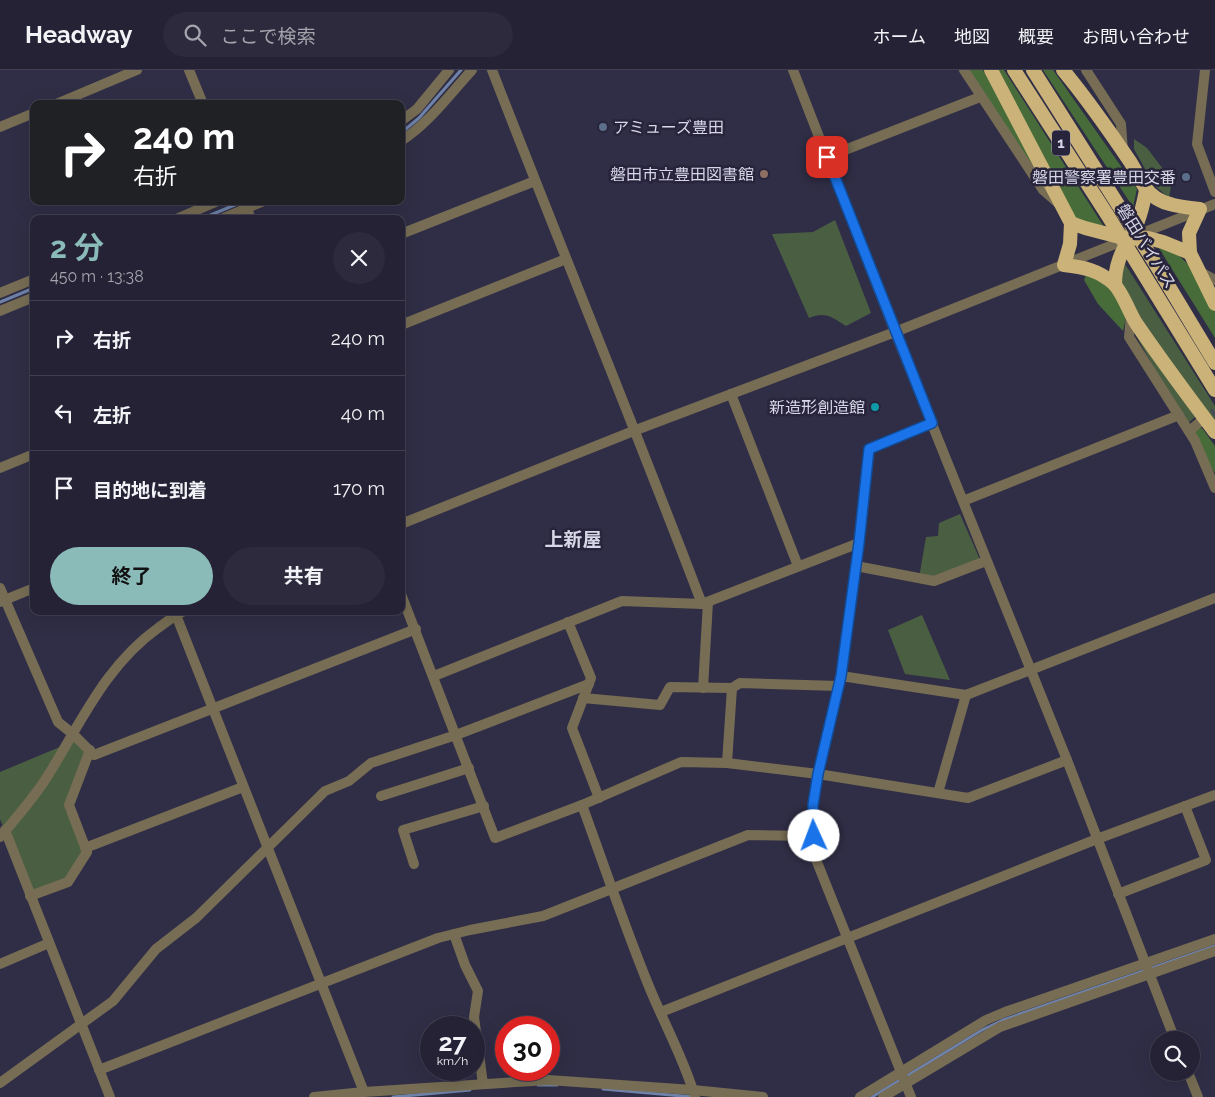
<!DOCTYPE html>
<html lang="ja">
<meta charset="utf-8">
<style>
body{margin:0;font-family:Raleway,"Noto Sans JP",sans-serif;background:#2c2a3c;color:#f1f3f6;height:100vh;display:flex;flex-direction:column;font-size:19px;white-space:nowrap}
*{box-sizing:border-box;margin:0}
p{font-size:16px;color:#a3a4ac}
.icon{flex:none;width:28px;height:28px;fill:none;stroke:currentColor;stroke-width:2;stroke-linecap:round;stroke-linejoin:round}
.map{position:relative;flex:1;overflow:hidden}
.panel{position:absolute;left:30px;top:145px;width:375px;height:400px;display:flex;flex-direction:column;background:#242234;border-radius:10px;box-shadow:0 5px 20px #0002,0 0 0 1px #413f4f}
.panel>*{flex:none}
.banner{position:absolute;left:30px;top:30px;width:375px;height:105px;border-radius:10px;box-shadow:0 5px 20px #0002,0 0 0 1px #413f4f;background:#202124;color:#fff;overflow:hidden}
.fabs{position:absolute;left:1150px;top:961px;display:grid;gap:10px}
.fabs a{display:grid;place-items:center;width:50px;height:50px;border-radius:50%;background:#242234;box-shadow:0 5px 20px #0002,0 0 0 1px #413f4f;font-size:25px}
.speed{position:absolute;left:420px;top:946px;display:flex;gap:10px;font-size:25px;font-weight:700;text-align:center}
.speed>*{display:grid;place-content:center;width:65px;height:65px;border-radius:50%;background:#242234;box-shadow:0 5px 20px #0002,0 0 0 1px #413f4f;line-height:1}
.speed small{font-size:12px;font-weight:400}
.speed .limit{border:8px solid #d22;background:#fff;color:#111}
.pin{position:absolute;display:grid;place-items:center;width:42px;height:42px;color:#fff;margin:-21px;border-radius:10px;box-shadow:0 2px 8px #0006}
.me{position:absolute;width:55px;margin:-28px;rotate:358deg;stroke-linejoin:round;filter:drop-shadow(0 0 4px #0008)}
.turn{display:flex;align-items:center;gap:18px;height:105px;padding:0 20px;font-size:22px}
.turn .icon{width:65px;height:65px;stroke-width:2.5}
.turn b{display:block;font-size:35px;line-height:42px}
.round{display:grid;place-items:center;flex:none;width:52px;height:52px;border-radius:26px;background:#2c2a3c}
.overview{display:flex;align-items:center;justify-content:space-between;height:85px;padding:0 20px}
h1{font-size:30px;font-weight:700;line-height:38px;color:#8bbbb9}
.action{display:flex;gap:10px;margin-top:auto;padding:10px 20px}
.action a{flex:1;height:58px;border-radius:30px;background:#8bbbb9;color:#111;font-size:20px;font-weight:700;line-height:58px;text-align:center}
.action a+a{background:#2c2a3c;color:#f1f3f6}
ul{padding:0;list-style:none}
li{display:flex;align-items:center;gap:15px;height:75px;padding:0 20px;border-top:1px solid #413f4f}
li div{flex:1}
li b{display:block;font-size:19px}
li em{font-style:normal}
header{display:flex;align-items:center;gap:30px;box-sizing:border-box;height:70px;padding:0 25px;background:#242234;border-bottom:1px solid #413f4f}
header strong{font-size:24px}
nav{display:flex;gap:28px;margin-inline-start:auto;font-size:18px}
.search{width:350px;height:45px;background:#2c2a3c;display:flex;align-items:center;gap:12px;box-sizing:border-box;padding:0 18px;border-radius:28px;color:#a3a4ac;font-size:19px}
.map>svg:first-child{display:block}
.green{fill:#4a5f42}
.forest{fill:#476c39}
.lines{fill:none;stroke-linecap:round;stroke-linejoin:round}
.stream{stroke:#6e82aa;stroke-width:3}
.minor-tunnel{stroke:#49475e;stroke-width:10;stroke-dasharray:10 5;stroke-linecap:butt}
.minor{stroke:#776d54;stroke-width:10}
.tertiary{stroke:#776d54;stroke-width:10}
.trunk{stroke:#cab278;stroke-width:14}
.route-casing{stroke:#114b97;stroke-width:12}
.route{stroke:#1a73e8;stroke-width:9}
.service-dot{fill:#5c6f8a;stroke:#27243c;stroke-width:2}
.education-dot{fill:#8d6e63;stroke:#27243c;stroke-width:2}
.culture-dot{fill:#0f9aa8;stroke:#27243c;stroke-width:2}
.labels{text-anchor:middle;stroke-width:5;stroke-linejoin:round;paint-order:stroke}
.shield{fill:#27243c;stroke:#a3a1b4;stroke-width:1}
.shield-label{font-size:15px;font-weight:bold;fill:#d8d7e7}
.poi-label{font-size:16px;fill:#d8d7e7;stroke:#27243c;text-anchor:end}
.street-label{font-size:16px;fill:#d8d7e7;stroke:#27243c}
.quarter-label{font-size:19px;font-weight:bold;fill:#d8d7e7;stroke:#27243c}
</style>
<header>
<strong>Headway</strong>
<div class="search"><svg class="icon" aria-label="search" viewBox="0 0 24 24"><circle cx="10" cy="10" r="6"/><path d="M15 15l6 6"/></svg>ここで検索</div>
<nav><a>ホーム</a><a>地図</a><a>概要</a><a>お問い合わせ</a></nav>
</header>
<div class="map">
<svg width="1215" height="1027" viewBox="0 0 1215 1027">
<rect width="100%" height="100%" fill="#302e46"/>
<g class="green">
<path d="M1134,69l13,9 16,21 8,17 -2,12 -15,-13 -20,-36z"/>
<path d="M835,150l36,93 -25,13c-14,-9 -21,-15 -37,-8l-37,-84 41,-2z"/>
<path d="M1125,194l90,142v25l-17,-22 -78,-125z"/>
<path d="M1137,261l58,86 -9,8 -52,-93z"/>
<path d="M960,444l21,48 -47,19 -15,-3 7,-41 12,-1 1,-13z"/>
<path d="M922,545l28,65 -45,-6 -17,-44z"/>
<path d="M73,664l17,16 -25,59 20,39 -17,34 -38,14 -30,-77v-47l67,-28z"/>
</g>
<g class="forest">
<path d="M965,0h18l55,100 -9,1z"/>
<path d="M995,0h9l102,160 -35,-7z"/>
<path d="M1043,0h10l84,119 -4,18z"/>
<path d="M1157,175l16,5 20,19 22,43v26z"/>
<path d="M1088,199l22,12 18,27 -5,23 -25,-27 -14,-24z"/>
<path d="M1202,358l13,18v27l-14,-20 -12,-22z"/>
</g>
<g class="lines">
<g class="stream">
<path d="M401,63l18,-15 42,-48"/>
<path d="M201,149l41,-17"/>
<path d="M0,232l34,-14"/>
<path d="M538,1015h19"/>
<path d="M603,1019l91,8"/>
<path d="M393,1027l77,-7"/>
<path d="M872,1027l110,-67 21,-10 212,-74"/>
</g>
<path class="minor-tunnel" d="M1200,352l15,-9"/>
<g class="minor">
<path d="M189,0l14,34"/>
<path d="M492,0c69,178 142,355 210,534"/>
<path d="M964,0l79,120 15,13"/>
<path d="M1086,0l35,54 2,27"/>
<path d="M1205,0l-8,74 18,48"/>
<path d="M56,34l81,-34"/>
<path d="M401,51l16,-12 32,-39"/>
<path d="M0,57l34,-14"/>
<path d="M401,71c28,-18 49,-47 71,-71"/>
<path d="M827,87l153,-60"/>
<path d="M244,131l7,18"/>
<path d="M176,149l42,-18"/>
<path d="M221,149l43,-18"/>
<path d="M401,164l134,-53"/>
<path d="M1199,201l16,9"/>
<path d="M0,223l34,-14"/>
<path d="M0,241l34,-14"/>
<path d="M1131,245l-2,22 66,104 20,47"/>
<path d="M401,255l165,-66"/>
<path d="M731,324l67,172"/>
<path d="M1189,361l11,-9"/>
<path d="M0,398l34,-14"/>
<path d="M963,431l216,-86"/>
<path d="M856,496l78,15 52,-20"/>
<path d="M0,518l58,134 15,12 21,21 322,-126"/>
<path d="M0,532l34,-14"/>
<path d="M176,545l188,477"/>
<path d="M568,552l23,56 -19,50 27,70"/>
<path d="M434,606l188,-75 80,3 157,-61"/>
<path d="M703,618l5,-86"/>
<path d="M583,628l77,7 10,-18 62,1"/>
<path d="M727,693l5,-75 8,-5 99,3"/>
<path d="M938,723l28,-98"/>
<path d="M381,726l88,-28"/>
<path d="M582,735l99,-43 46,1 91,11 150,24 99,-38"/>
<path d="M5,760l105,267"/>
<path d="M85,778l158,-61"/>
<path d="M414,794l-11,-34 81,-24"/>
<path d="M1118,824l88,-34 -21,-54"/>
<path d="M30,826l38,-14 19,-30 -18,-47 21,-55"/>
<path d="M454,864l11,31 13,26 -4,26 9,67"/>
<path d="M0,894l49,-21"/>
<path d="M661,942l436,-173 118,-44"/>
<path d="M99,1000l339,-132 32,-8 73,-14 205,-81 66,1"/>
<path d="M0,1013l113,-82 43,-52 40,-31 129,-127 24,-10 22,-18 85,-28 133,-51"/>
<path d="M314,1027l50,-5 184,-12 145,10 70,7"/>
<path d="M860,1027l126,-77 19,-8 210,-73"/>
<path d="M883,1027l117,-70 215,-76"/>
<path d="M911,1027l-98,-245 1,-16 -1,-31 5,-31 23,-98 18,-133 10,-94 64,-26"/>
</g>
<g class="tertiary">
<path d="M793,0l102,262 172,428 108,280"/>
<path d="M401,454l235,-94 259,-98 320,-128"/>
<path d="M401,524l94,244 87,-33c22,60 42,120 66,179 15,38 36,74 47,113"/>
<path d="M841,606l125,19 249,-97"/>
<path d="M0,767c17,-20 33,-38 47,-60 34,-54 58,-111 111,-149 9,-6 16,-13 26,-17"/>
<path d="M1188,1002l10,25"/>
</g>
<g class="trunk">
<path d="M991,0l80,153 -1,21 -6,21c19,2 34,5 49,18 9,8 16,29 23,40 25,37 52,73 79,109"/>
<path d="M1014,0l94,146 107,174"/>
<path d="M1033,0l120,190 62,103"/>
<path d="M1063,0c24,29 45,59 66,90 9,13 13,29 27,38 12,8 30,9 44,11l-11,24 1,20 25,51"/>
<path d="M1071,153l14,5 42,11 21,-1 15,4 27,11"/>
<path d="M1115,215c0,-28 12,-40 23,-64 4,-10 6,-21 8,-31"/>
</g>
</g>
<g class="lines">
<defs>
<path id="route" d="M814,766l-1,-31 5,-31 23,-98 18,-133 10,-94 63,-26 -105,-266"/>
</defs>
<use href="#route" class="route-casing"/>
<use href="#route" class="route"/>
</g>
<g class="service-dot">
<circle cx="603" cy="57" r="5"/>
<circle cx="1186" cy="107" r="5"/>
</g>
<circle class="education-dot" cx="764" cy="104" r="5"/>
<circle class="culture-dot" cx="875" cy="337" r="5"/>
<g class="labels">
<rect class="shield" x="1052" y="60.5" width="18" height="25" rx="4"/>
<g class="shield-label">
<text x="1061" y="78">1</text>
</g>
<g class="poi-label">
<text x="613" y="63" text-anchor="start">アミューズ豊田</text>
<text x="754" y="110">磐田市立豊田図書館</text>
<text x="1176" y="113">磐田警察署豊田交番</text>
<text x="865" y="343">新造形創造館</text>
</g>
<g class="street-label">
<text transform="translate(1147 176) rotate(58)" y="6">磐田バイパス</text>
</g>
<g class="quarter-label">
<text x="573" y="476">上新屋</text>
</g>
</g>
</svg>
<div class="fabs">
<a><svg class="icon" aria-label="search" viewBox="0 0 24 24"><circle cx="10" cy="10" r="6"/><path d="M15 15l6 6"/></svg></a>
</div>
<div class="speed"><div>27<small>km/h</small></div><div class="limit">30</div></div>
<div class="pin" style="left:827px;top:87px;background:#d93025"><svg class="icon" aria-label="arrive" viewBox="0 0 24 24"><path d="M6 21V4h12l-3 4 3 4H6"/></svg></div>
<svg class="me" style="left:814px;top:766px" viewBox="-20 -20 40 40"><circle r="19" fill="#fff"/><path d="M0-13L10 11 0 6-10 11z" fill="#1a73e8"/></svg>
<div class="banner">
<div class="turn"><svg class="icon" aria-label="right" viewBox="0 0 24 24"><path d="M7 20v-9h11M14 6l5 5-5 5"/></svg><div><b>240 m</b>右折</div></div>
</div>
<section class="panel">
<div class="overview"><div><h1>2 分</h1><p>450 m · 13:38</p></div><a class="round"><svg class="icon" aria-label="close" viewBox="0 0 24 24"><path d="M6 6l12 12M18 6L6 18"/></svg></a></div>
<ul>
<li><svg class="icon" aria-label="right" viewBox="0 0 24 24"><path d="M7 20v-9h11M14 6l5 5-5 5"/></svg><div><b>右折</b></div><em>240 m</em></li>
<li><svg class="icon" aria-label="left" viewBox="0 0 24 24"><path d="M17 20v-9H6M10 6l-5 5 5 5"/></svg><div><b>左折</b></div><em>40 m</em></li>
<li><svg class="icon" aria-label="arrive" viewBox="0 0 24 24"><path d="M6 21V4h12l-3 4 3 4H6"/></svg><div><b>目的地に到着</b></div><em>170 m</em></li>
</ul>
<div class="action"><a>終了</a><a>共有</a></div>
</section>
</div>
